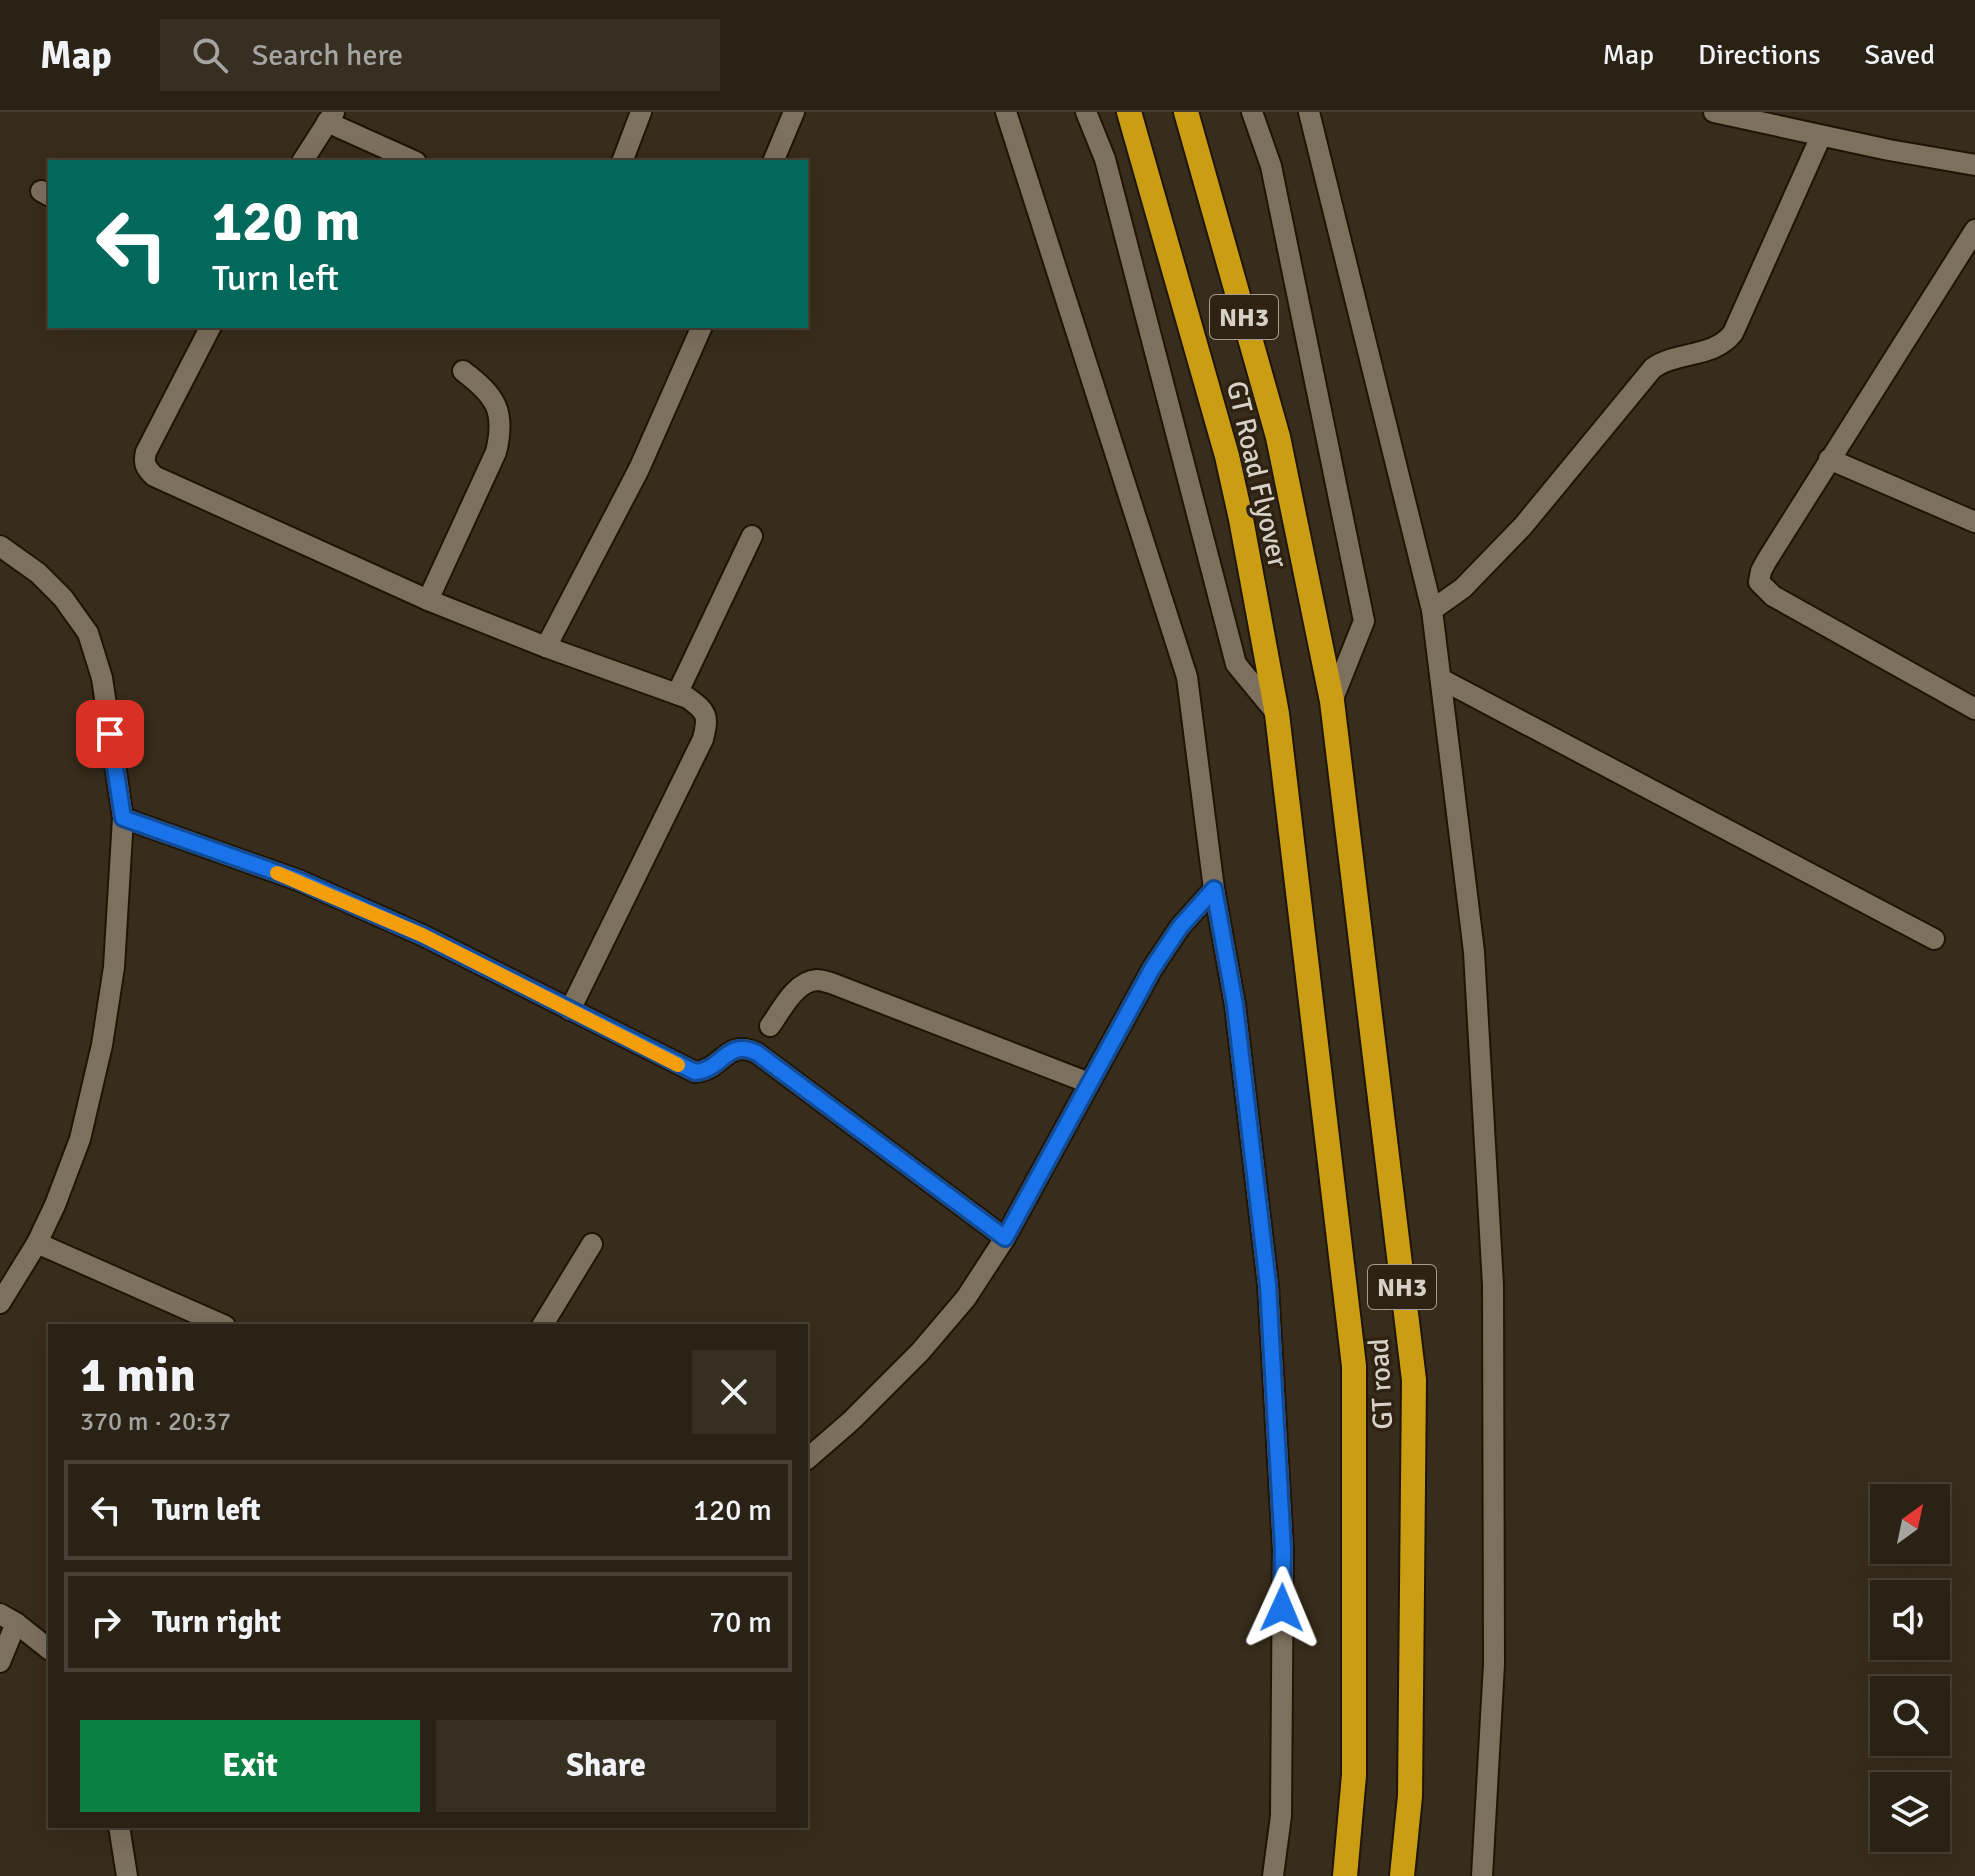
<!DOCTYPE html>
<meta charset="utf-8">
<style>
body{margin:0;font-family:Signika,sans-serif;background:#362f22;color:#f1f3f6;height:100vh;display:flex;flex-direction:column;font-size:30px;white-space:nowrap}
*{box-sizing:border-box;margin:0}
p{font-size:26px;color:#a5a4a0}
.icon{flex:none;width:44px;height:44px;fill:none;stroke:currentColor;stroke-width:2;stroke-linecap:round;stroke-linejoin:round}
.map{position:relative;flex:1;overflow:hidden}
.panel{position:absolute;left:48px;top:1212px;width:760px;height:504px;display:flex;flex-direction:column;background:#2a2215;border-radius:0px;box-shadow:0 8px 32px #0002,0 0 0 2px #463f34}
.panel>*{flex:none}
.top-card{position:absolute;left:48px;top:48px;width:760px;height:168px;border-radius:0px;box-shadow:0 8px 32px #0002,0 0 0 2px #463f34;background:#00695c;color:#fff;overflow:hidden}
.needle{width:52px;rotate:33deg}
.controls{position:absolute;left:1870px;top:1372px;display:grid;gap:16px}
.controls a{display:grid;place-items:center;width:80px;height:80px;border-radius:0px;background:#2a2215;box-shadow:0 8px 32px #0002,0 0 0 2px #463f34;font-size:40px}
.pin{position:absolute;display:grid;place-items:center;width:68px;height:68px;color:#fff;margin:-34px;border-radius:16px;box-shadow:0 4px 12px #0006}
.me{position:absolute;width:88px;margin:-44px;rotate:1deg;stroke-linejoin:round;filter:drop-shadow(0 0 6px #0008)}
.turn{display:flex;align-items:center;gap:28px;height:168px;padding:0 32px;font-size:36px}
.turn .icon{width:104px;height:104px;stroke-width:2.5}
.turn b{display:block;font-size:56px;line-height:68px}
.round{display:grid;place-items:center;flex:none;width:84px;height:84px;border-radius:0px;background:#362f22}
.overview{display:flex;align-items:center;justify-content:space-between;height:136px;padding:0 32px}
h1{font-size:48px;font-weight:700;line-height:60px}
.button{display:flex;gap:16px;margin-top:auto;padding:16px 32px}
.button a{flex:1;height:92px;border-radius:0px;background:#0b8043;color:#fff;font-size:32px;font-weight:700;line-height:92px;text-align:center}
.button a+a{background:#362f22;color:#f1f3f6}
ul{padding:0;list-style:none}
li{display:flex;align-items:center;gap:24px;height:100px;margin:0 16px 12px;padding:0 16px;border:4px solid #463f34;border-radius:0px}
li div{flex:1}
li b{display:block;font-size:30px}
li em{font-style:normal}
header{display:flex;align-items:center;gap:48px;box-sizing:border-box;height:112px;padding:0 40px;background:#2a2215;border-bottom:2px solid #463f34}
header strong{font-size:38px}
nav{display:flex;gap:44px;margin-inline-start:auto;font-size:28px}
.search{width:560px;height:72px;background:#362f22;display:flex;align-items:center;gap:20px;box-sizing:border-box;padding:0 28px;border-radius:0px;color:#a5a4a0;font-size:30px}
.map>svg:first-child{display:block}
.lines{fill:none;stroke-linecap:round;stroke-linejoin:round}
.minor-casing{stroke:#1f1505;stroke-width:24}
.highway-casing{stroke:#1f1505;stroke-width:28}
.minor{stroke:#7d705d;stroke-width:20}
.highway{stroke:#cb9d13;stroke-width:24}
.route-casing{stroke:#114b97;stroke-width:20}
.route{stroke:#1a73e8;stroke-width:14}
.slow{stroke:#f59e0b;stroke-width:14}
.labels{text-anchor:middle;stroke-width:7;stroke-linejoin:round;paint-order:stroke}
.shield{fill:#2e2313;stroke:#a49c90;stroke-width:2}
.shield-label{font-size:26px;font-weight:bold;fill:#d7d0c6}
.street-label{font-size:28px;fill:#d7d0c6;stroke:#2e2313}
</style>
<header>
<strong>Map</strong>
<div class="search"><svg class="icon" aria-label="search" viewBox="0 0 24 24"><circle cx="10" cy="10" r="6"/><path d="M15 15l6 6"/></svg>Search here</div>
<nav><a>Map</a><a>Directions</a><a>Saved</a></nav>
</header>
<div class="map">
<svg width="1975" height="1764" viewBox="0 0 1975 1764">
<rect width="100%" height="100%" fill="#382d1c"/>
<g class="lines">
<defs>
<g id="minor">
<path d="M1006,0l181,565 27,212 21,116 33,280 15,264 -2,267 -8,60"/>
<path d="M1086,0l19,47 131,505 41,50"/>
<path d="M1252,0l19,54 93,455 -32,80"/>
<path d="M1309,0l123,498 42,342 19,333 1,379 -12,212"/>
<path d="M1714,0l175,38 86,15"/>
<path d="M327,10l89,40"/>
<path d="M302,50l32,-50"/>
<path d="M622,50l19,-50"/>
<path d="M773,50l21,-50"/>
<path d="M41,79l9,5"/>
<path d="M1975,118l-208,330 -6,11 -2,11 14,14 202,113"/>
<path d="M211,214l-65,126c-3,12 0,16 8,24l274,124 118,47 142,51c19,14 21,17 15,41l-133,271"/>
<path d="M1829,347l146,63"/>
<path d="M0,434l38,27 25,25 25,35 14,45 21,140 -9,149 -12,78 -22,94 -25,66 -18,38 -37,60"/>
<path d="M428,488l68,-148c10,-41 0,-56 -33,-81"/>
<path d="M1432,498l31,-22 60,-62 130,-158c24,-17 61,-10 80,-35l88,-197"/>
<path d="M546,535l93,-178 63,-143"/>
<path d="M1441,567l493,260"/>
<path d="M677,582l75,-158"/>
<path d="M123,706l175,62 124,55 273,137c28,-2 31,-34 62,-19l248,185"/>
<path d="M770,914c11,-15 25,-45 47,-46 5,0 9,2 14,3l258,100"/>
<path d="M37,1131l188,83"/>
<path d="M542,1214l50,-82"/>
<path d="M806,1348l45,-39 69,-69 46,-54 39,-60 147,-269 28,-42 34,-38"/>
<path d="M0,1502l16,9 34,27"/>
<path d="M0,1550l16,-39"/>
<path d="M119,1714l8,50"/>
</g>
<g id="highway">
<path d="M1129,0l98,344 14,63 36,195 77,652v409l-9,101"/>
<path d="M1186,0l92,325 54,264 82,679 -4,416 -8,80"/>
</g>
</defs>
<use href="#minor" class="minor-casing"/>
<use href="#highway" class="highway-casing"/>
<use href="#minor" class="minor"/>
<use href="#highway" class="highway"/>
</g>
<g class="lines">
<defs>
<path id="route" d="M110,622l13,84 175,62 124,55 273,137c28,-2 31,-34 62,-19l248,185 147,-269 28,-42 34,-38 21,116 33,280 15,264 -1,59"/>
</defs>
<use href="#route" class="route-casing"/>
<use href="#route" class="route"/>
<path class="slow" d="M277,761l145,62 256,130"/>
</g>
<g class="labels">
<g class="shield">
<rect x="1210" y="183" width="68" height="44" rx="6"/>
<rect x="1368" y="1153" width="68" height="44" rx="6"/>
</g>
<g class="shield-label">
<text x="1244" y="214">NH3</text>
<text x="1402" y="1184">NH3</text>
</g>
<g class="street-label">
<text transform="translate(1258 362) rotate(77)" y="10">GT Road Flyover</text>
<text transform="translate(1380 1272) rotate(-93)" y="10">GT road</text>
</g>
</g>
</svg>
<div class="controls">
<a><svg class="needle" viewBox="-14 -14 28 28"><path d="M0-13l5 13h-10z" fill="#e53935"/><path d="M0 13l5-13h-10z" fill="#a5a4a0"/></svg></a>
<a><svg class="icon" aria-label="sound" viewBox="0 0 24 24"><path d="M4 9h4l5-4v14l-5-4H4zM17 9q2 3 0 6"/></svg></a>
<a><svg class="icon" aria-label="search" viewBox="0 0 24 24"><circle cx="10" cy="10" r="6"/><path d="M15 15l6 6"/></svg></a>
<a><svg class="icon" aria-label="layers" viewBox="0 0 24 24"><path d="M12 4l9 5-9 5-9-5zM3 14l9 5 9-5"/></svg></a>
</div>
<div class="pin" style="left:110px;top:622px;background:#d93025"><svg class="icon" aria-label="arrive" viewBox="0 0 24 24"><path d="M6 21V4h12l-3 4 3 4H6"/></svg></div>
<svg class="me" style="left:1282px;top:1496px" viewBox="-20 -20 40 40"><path d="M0-17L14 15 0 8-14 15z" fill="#1a73e8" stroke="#fff" stroke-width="4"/></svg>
<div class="top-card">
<div class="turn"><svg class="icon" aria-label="left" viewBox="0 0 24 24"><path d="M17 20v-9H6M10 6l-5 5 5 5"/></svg><div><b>120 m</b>Turn left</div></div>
</div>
<section class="panel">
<div class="overview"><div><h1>1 min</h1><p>370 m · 20:37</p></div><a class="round"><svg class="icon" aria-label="close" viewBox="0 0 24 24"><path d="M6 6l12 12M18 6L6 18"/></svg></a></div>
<ul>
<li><svg class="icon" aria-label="left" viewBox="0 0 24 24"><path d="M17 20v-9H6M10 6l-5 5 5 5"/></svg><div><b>Turn left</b></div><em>120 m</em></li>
<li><svg class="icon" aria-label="right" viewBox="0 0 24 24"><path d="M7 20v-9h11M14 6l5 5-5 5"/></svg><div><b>Turn right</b></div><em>70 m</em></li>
</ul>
<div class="button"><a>Exit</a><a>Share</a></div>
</section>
</div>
